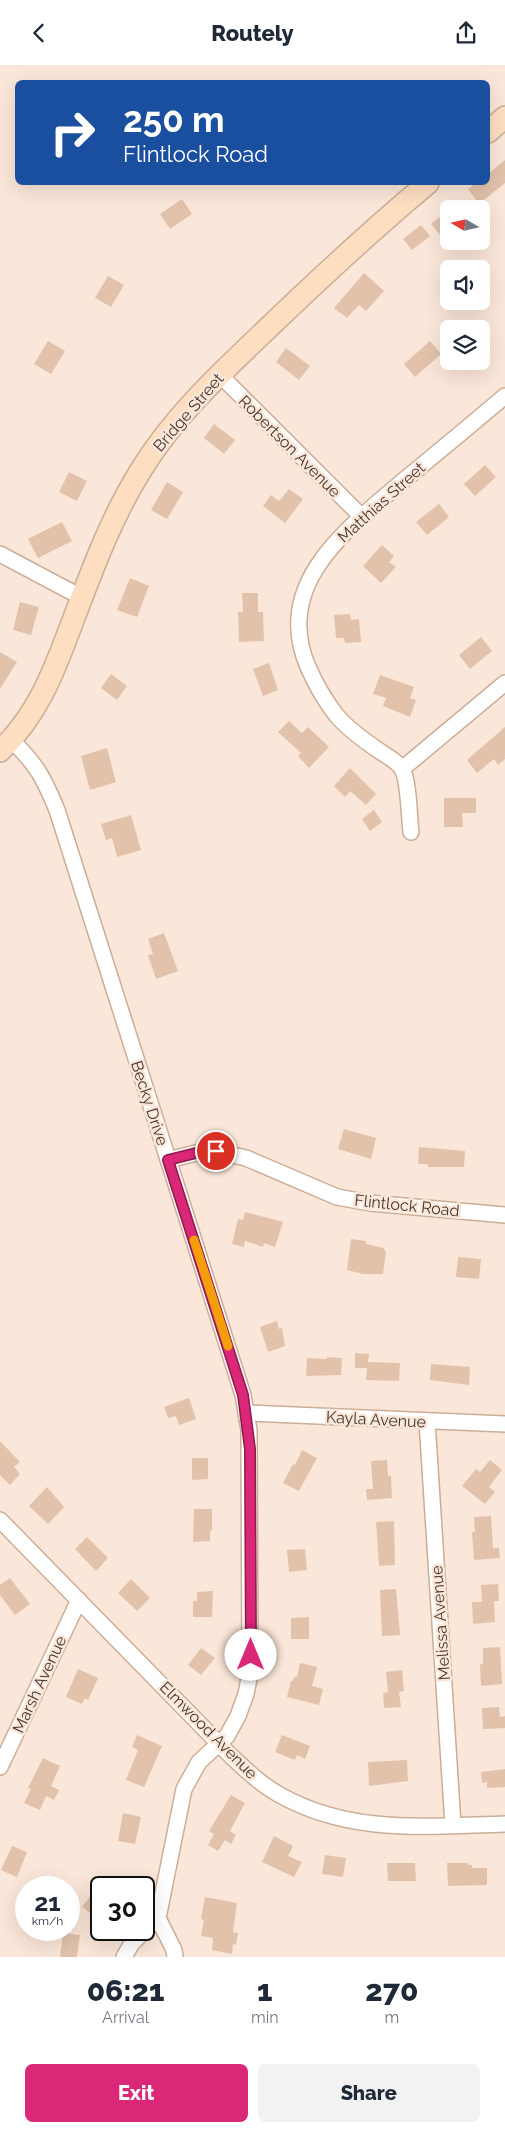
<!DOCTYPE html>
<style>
body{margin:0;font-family:Raleway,sans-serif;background:#f2f2f3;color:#1f2937;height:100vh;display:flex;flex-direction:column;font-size:19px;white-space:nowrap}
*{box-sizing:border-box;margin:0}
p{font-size:16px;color:#747a83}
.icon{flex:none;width:28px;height:28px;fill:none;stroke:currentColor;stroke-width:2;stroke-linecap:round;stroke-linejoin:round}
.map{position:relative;height:1892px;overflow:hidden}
.side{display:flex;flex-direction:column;background:#fff;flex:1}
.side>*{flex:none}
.banner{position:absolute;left:15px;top:15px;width:475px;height:105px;border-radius:8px;box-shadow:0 5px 20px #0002;background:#1a4fa0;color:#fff;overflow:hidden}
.needle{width:32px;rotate:279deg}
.fabs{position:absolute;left:440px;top:135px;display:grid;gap:10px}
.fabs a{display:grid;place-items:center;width:50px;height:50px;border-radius:8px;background:#fff;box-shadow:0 5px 20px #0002;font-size:25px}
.speed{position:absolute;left:15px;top:1811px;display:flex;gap:10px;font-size:25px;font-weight:700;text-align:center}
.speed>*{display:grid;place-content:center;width:65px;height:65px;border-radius:50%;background:#fff;box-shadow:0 5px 20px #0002;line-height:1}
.speed small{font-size:12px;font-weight:400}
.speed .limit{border:2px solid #111;border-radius:8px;background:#fff;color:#111}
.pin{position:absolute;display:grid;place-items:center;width:42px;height:42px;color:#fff;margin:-21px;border:2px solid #fff;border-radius:50%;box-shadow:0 1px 5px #0007}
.me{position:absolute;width:55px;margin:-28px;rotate:0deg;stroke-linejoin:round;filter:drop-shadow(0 0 4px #0008)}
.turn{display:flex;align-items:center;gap:18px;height:105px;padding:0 25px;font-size:22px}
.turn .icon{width:65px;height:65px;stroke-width:2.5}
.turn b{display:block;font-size:35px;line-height:42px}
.eta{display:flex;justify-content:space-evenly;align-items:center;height:85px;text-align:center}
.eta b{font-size:30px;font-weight:800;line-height:35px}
.cta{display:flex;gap:10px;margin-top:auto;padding:10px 25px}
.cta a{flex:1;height:58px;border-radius:8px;background:#db2777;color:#fff;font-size:20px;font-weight:800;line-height:58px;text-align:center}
.cta a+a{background:#f2f2f3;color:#1f2937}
header{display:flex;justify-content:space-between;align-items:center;height:65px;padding:0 25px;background:#fff;font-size:22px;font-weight:800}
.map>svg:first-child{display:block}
.building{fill:#e2c2ab}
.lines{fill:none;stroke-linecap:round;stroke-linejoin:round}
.street-casing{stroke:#ccad97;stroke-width:18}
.secondary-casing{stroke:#ccad97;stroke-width:24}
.street{stroke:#fff;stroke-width:15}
.secondary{stroke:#fddec1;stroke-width:21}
.route-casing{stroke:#8e194d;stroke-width:12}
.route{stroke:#db2777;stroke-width:9}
.slow{stroke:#f59e0b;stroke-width:9}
.labels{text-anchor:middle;stroke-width:5;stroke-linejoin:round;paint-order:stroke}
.street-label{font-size:16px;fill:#44372e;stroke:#fbe7d9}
</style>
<header><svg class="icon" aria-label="back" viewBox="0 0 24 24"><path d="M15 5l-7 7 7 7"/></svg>Routely<svg class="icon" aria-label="share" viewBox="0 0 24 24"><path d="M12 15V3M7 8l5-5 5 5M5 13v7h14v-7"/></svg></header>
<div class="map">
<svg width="505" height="1892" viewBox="0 0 505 1892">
<rect width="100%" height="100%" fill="#fbe7d9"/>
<g class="building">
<path d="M505,95v23l-26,21 -11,-15 8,-6h12v-9z"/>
<path d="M182,134l10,15 -22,15 -10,-15z"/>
<path d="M449,145v20l-8,6 -10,-12z"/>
<path d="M421,160l9,11 -18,14 -9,-11z"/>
<path d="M364,208l20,18 -18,20 -7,-6 -12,13 -13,-10z"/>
<path d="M108,211l16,9 -13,22 -16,-9z"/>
<path d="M48,276l17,10 -14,23 -17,-10z"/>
<path d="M430,276l11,13 -26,23 -11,-13z"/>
<path d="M286,283l24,18 -11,14 -23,-18z"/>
<path d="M214,359l21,16 -11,14 -20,-16z"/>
<path d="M485,400l11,12 -21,19 -11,-12z"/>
<path d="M69,407l18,9 -10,20 -18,-9z"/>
<path d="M167,417l16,10 -16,27 -16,-9z"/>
<path d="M289,424l14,10 -18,24 -22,-17 8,-11 8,6z"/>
<path d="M439,439l10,13 -22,18 -11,-13z"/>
<path d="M62,457l10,19 -34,17 -10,-19z"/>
<path d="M382,480l12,11 -5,6 7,5 -15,16 -18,-17z"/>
<path d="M130,513l19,8 -12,31 -20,-7z"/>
<path d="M242,528h16v19h5l1,29 -25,1 -1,-30h5z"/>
<path d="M20,537l19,5 -8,28 -18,-5z"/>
<path d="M350,549l1,6 8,-1 2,23 -16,1 -1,-5h-8l-2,-23z"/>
<path d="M481,572l11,14 -22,18 -11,-14z"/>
<path d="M0,587l17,10 -17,27z"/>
<path d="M269,598l9,27 -15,6 -10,-27z"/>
<path d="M111,609l16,12 -10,14 -16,-12z"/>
<path d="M380,610l34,12 -4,11 6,2 -6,17 -27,-11 3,-8 -13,-4z"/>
<path d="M289,656l13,12 6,-6 21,20 -20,21 -11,-12 3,-3 -23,-21z"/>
<path d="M505,662v32l-7,6 -4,-6 -17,14 -10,-13z"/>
<path d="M107,683l9,34 -26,8 -9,-34z"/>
<path d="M350,703l26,26 -10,11 -16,-14 -5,6 -11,-11z"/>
<path d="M444,733h32v15h-14l1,14h-19z"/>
<path d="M374,745l8,12 -12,9 -8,-12z"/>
<path d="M131,750l10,35 -24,7 -5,-19 -6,2 -5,-16z"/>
<path d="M164,868l14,38 -22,8 -8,-24 5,-1 -5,-15z"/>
<path d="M344,1064l32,9 -5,21 -33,-10z"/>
<path d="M419,1082l46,4 -1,16h-36v-3h-10z"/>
<path d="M245,1147l38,10 -8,25 -11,-4 -1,4 -18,-6 -1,6 -12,-3 6,-25 5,1z"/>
<path d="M351,1174l15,2v3l17,4 3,4 -3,22h-20l-16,-4z"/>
<path d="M458,1192l23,2 -2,20 -23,-2z"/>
<path d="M277,1256l2,8 3,-1 3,18 -17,6 -8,-25z"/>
<path d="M355,1288l14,1 -1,8 32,1 -1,18 -33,-1 1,-12h-12z"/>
<path d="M327,1292l15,1 -1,17 -35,1 1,-18 20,1z"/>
<path d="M431,1299l39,3 -1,18 -39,-5z"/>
<path d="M189,1333l7,21 -17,6 -3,-9 -8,2 -4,-11z"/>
<path d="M0,1376l20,21 -6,5 6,7 -10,11 -10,-10z"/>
<path d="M302,1385l15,8 -18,33 -16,-8 10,-19 2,1z"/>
<path d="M192,1393h16v21l-16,1z"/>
<path d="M387,1395l1,16h3l1,22 -25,2 -1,-11h7l-2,-28z"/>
<path d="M490,1395l12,10 -13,17 6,5 -10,12 -23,-18 14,-17 4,3z"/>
<path d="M47,1422l17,20 -16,17 -19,-18z"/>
<path d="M194,1444h18v22h-2v10l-17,1z"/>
<path d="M491,1451l2,32h6l1,10 -26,2 -2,-28h3l-1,-15z"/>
<path d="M394,1456l1,44 -16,1 -3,-44z"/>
<path d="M87,1472l21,21 -12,13 -21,-22z"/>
<path d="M305,1484l2,21 -18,2 -2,-22z"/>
<path d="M10,1513l20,26 -15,11 -15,-20v-10z"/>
<path d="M131,1514l19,19 -13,13 -19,-18z"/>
<path d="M498,1519l1,17h-5l1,21 -22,2 -1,-22h10l-1,-17z"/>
<path d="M396,1524l4,46 -18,1 -2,-46z"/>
<path d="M213,1526l-1,26h-19v-16h4v-9z"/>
<path d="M309,1552v22h-18v-21z"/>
<path d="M500,1582l2,37 -21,2 -1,-22h3v-16z"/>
<path d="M201,1583l14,10 -14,17 -13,-10z"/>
<path d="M300,1598l17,4 -5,19 11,3 -4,16 -32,-8 4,-16h2l1,-4h3z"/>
<path d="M78,1604l20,9 -10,22 -3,-2 -3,6 -16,-7z"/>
<path d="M402,1605l2,21 -5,1 2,15 -17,1 -1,-15 5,-1 -2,-20z"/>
<path d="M499,1642l1,10 5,-1v12l-22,1 -1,-21z"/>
<path d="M137,1670l25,11 -18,41 -18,-7 12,-30 -6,-3z"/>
<path d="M282,1670l28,11 -5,13 -8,-4 -2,5 -20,-8z"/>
<path d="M43,1693l17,8 -9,20 8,4 -5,10 -8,-4 -6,14 -16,-7 7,-14 -3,-1z"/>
<path d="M407,1695l1,21 -39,5 -1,-24z"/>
<path d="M505,1704v18l-18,1v-6l-5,1 -1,-11z"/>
<path d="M231,1730l14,8 -15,28 6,4 -5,9 -6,-4 -7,11 -10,-6 6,-11 -5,-3z"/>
<path d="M123,1748l18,4 -6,27 -17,-3z"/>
<path d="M274,1771l19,10 -5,10 14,6 -8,15 -32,-15z"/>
<path d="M12,1781l15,6 -10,25 -16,-7z"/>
<path d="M325,1790l21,3 -3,19 -21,-3z"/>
<path d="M387,1798h28l1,18h-28z"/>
<path d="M447,1798h21v2h4v3h15v17l-39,1z"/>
<path d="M101,1817v28l-5,7 -14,-10z"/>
<path d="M205,1832l32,6 -4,29 5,1 -2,12 -3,-1 -1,10 -20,-4 1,-12 -12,-2 3,-16 -3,-1z"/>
<path d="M63,1868l17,2 -3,22h-17z"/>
</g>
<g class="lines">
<defs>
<g id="street">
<path d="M220,310l141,141"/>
<path d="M0,489l81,43"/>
<path d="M11,675c26,24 33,39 46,70l186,585 6,35 1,244 -4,20 -8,22 -11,20 -28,26 -15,27 -26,129"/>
<path d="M402,704l103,-86"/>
<path d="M411,767c-2,-14 -2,-52 -9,-63 -5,-8 -14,-12 -21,-17 -15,-10 -32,-22 -44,-36 -12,-15 -21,-31 -29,-49 -36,-83 39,-138 95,-186 34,-28 68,-56 102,-85"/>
<path d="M168,1095l32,-8 16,-1 30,7 91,39 33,6 135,12"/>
<path d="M246,1348l259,11"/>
<path d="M427,1356l26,404"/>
<path d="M0,1455l229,234c16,15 32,31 51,41 71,40 147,31 225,29"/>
<path d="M0,1702l79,-167"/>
<path d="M124,1892l8,-14 26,-25 16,32 1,7"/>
</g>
<g id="secondary">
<path d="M488,67l17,-15"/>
<path d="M0,686c42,-40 57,-89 77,-141 18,-48 37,-97 64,-140 33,-54 80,-97 125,-140 53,-51 106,-100 162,-147"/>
</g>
</defs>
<use href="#street" class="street-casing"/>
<use href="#secondary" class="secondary-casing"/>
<use href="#street" class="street"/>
<use href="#secondary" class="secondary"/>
</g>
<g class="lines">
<defs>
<path id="route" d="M216,1086l-16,1 -32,8 75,235 7,54 1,206"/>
</defs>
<use href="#route" class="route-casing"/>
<use href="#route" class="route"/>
<path class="slow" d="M194,1175l34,106"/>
</g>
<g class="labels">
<g class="street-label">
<text transform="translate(188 347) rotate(-49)" y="6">Bridge Street</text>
<text transform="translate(290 381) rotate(45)" y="6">Robertson Avenue</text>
<text transform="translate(381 437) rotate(-42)" y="6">Matthias Street</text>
<text transform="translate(150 1038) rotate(72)" y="6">Becky Drive</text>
<text transform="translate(407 1140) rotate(6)" y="6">Flintlock Road</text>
<text transform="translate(376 1354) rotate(3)" y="6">Kayla Avenue</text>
<text transform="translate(440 1558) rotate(-94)" y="6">Melissa Avenue</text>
<text transform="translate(39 1619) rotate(-65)" y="6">Marsh Avenue</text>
<text transform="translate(209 1665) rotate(45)" y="6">Elmwood Avenue</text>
</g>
</g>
</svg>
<div class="fabs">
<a><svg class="needle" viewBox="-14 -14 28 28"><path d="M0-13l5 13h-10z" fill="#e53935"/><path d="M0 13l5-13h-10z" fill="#747a83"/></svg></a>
<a><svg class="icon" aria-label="sound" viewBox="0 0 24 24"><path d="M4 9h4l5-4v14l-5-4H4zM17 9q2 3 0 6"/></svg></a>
<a><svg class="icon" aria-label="layers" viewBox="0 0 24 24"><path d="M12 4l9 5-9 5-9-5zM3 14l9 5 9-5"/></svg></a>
</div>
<div class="speed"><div>21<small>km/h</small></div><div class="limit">30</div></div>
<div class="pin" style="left:216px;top:1086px;background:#d93025"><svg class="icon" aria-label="arrive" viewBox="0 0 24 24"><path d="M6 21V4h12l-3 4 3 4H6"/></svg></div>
<svg class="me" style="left:251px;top:1590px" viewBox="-20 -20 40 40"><circle r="19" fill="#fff"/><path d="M0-13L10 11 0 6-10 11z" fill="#db2777"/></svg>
<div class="banner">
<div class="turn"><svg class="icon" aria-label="right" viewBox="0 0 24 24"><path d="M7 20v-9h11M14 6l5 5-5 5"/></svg><div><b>250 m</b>Flintlock Road</div></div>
</div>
</div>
<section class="side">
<div class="eta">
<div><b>06:21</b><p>Arrival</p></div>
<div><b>1</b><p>min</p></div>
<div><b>270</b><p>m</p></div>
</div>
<div class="cta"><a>Exit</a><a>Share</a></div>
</section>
